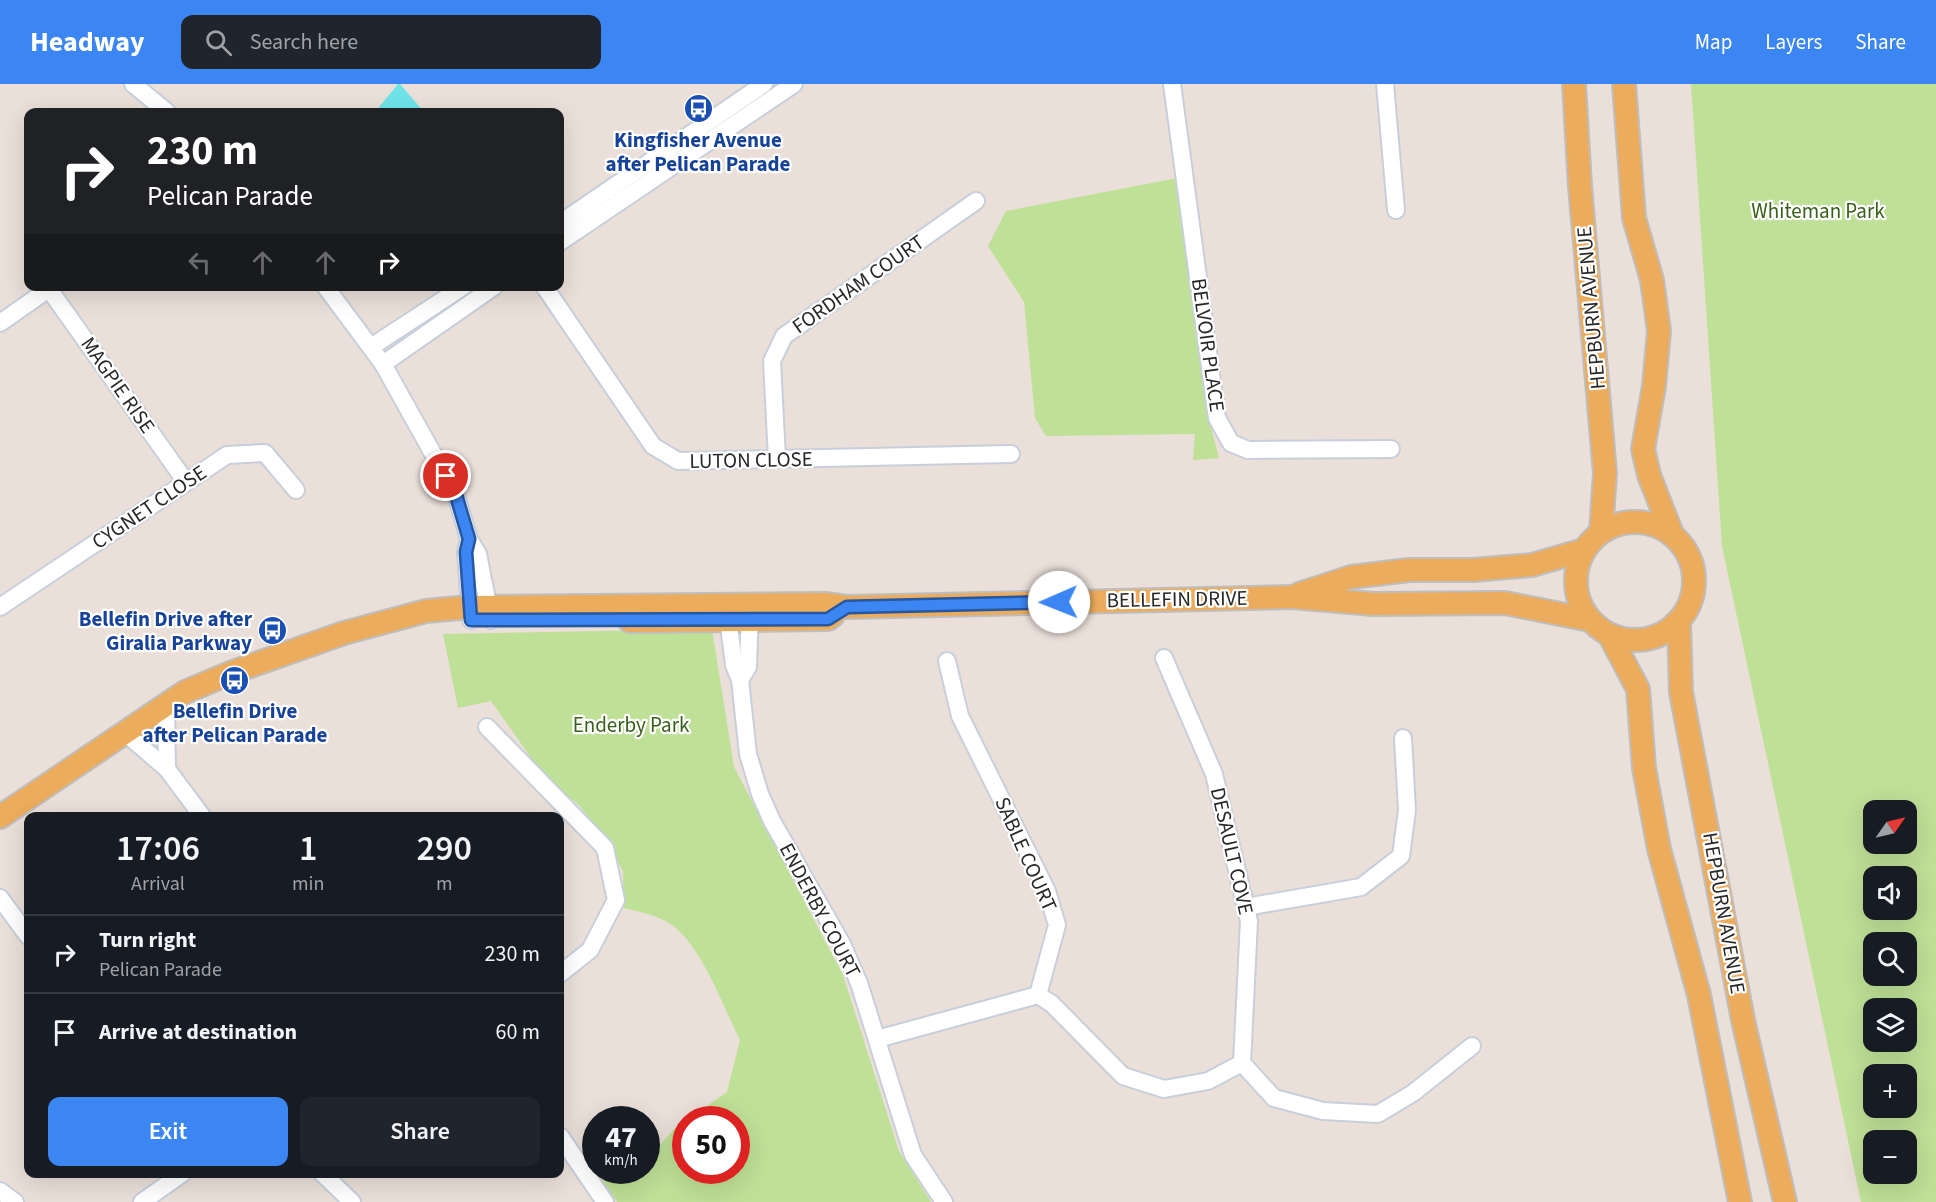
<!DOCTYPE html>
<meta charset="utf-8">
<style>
body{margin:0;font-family:"Source Sans 3",sans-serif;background:#20242c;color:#f1f3f6;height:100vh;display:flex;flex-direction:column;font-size:22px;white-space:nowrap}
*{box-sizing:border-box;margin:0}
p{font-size:20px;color:#9ea1a6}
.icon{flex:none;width:33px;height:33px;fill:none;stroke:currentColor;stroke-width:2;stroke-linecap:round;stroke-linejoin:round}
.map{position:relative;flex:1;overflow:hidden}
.panel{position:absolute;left:24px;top:728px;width:540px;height:366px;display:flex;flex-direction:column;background:#171b24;border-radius:12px;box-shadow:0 6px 24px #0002}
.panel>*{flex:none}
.hud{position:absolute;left:24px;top:24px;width:540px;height:183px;border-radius:12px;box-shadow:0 6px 24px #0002;background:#202124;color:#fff;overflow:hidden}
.needle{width:39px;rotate:56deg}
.controls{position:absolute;left:1863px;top:716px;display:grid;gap:12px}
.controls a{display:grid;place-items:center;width:54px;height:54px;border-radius:12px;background:#171b24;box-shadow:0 6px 24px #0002;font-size:30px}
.speed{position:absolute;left:582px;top:1022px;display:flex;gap:12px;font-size:30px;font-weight:700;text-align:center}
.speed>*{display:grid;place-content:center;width:78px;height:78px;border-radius:50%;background:#171b24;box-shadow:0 6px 24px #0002;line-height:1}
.speed small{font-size:15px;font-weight:400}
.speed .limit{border:9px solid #d22;background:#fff;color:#111}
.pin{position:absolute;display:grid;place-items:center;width:51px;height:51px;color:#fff;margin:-26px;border:3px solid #fff;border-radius:50%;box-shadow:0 2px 6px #0007}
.me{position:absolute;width:66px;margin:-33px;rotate:269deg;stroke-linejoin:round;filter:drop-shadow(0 0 4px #0008)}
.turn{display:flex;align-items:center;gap:21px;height:126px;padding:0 24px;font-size:27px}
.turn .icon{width:78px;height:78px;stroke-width:2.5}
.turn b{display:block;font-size:42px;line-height:51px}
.lanes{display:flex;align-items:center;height:57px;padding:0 24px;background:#0003;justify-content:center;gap:30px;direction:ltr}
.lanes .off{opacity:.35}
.eta{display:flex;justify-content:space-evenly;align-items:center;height:102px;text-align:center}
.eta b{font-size:36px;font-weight:600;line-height:42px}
.primary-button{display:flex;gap:12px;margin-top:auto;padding:12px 24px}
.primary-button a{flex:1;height:69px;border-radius:12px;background:#3c86f4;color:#fff;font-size:24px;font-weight:600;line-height:69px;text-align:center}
.primary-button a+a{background:#20242c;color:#f1f3f6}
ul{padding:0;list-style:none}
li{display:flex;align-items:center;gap:18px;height:78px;padding:0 24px;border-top:2px solid #363941}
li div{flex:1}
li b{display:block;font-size:22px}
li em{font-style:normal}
header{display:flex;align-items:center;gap:36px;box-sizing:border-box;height:84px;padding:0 30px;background:#3c86f4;color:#fff}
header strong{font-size:28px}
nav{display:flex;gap:33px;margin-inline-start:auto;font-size:21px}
.search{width:420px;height:54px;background:#20242c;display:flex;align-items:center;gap:15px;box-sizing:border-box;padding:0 21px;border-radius:12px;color:#9ea1a6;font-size:22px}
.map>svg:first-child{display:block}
.green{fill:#bfe097;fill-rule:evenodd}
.water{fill:#6ee4ea}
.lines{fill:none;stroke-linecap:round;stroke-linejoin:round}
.minor-casing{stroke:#c8cfda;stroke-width:20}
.major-casing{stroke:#bebebe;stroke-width:26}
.minor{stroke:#fff;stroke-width:16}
.major{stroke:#ecac5d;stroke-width:22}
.route-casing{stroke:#27579f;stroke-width:15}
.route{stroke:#3c86f4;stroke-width:10}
.labels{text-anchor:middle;stroke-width:4.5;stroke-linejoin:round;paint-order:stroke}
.transit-label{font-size:21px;font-weight:bold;fill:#164399;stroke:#fff}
.park-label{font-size:21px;fill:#39611b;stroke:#fff}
.street-label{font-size:21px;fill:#282828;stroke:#fff}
</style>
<header>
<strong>Headway</strong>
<div class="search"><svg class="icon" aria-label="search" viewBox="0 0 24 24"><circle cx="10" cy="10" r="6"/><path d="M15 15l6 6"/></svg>Search here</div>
<nav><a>Map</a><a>Layers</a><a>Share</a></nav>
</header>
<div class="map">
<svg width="1936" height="1118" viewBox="0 0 1936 1118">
<rect width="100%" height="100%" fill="#eadfd9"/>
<g class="green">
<path d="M1691,0h245v1118h-75l-139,-656zM1874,726h32v33h-32zM1874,792h32v33h-32zM1874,858h32v33h-32zM1874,924h32v33h-32zM1874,990h32v33h-32zM1874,1056h32v33h-32z"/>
<path d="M1178,94l32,245 9,35 -26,2 2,-26 -149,2 -11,-18 -11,-116 -36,-56 18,-35z"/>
<path d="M712,545l22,138 109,208 56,176 32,51h-314l-15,-23 20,-9h24l1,-10 26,-30 12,-9 1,49h50v-51h-48l39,-27 13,-52c-17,-34 -38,-93 -68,-115 -14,-10 -32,-13 -48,-17l-1,-37 -22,-38 -22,-28 -33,-26 -55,-78 -33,7 -15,-74z"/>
</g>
<path class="water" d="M398,0h2l24,28h-49z"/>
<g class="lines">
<defs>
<g id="minor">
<path d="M133,0l34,28"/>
<path d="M1172,0l45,334 14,25 17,7 143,-1"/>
<path d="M1385,0l11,126"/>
<path d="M560,139l204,-139"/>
<path d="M560,158l234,-158"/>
<path d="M325,202l58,78 73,131 13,44 9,15 13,66"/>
<path d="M544,202l109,160 25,15 333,-7"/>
<path d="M49,205l137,193"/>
<path d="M0,239l53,-37"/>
<path d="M371,263l93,-61"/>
<path d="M383,280l112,-78"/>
<path d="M777,375l-5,-98 12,-25 192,-135"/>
<path d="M469,455l-3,13 5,68"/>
<path d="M0,523l227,-152 38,-2 31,37"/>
<path d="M727,526l7,55 6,15 8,74 12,40 12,27 70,123 17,39 54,172 31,47"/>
<path d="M740,596l8,-13 2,-59"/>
<path d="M166,620l1,65"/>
<path d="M487,643l118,121 11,52 -26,50 -30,24"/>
<path d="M124,648l43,37 35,47"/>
<path d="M0,814l28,38"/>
<path d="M1246,823l115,-20 40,-31 6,-46 -4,-72"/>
<path d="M1038,911l14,9 71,72 41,13 44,-8 34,-18 7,-142 -35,-147 -50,-116"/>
<path d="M877,955l161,-44 19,-70 -10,-34 -87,-175 -13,-55"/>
<path d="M1242,979l32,35 49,13 55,3 35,-21 59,-47"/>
<path d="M560,1052l45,66"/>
<path d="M322,1089l30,29"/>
<path d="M0,1107l15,11"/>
<path d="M142,1118l41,-29"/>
</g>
<g id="major">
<path d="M1574,0l6,102 25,287 -4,59"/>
<path d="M1624,0l10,134 18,62 7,51 -5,55 -11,63 6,26 23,59"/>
<circle cx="1635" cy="497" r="59"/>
<path d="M1299,510l52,-17 58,-7h64l59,-5 52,-15"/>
<path d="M630,537l198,-2 5,-4"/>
<path d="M1679,539l2,69 62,328 42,182"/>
<path d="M1610,552l28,53 6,79 15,81 40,146 41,207"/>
<path d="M0,733l185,-125 48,-20 111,-39 82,-22 44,-4 355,-3 22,3 445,-10 81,7 132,-1 85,17"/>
</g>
</defs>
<use href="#minor" class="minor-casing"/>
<use href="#major" class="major-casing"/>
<use href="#minor" class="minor"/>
<use href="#major" class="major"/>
</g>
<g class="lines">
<defs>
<path id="route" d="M446,392l10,19 13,44 -3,13 5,68 357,-1 19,-12 212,-5"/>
</defs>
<use href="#route" class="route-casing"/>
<use href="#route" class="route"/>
</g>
<defs>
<symbol id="bus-disc" viewBox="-11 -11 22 22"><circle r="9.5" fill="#1a4fb4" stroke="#fff"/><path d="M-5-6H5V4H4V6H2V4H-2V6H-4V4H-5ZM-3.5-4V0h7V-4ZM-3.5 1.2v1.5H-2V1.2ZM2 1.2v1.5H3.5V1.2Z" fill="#fff"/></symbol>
</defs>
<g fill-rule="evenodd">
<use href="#bus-disc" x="682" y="8" width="33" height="33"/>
<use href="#bus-disc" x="256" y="530" width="33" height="33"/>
<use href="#bus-disc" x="218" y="580" width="33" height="33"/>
</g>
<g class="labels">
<g class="transit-label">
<text x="698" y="63">Kingfisher Avenue<tspan x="698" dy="24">after Pelican Parade</tspan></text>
<text x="252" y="542" text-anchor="end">Bellefin Drive after<tspan x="252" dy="24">Giralia Parkway</tspan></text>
<text x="235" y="634">Bellefin Drive<tspan x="235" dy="24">after Pelican Parade</tspan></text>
</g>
<g class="park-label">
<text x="1818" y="134">Whiteman Park</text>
<text x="631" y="648">Enderby Park</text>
</g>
<g class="street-label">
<text transform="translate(858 200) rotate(-35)" y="7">FORDHAM COURT</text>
<text transform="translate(1591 224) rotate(-95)" y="7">HEPBURN AVENUE</text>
<text transform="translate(1208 261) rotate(82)" y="7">BELVOIR PLACE</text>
<text transform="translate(118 301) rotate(55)" y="7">MAGPIE RISE</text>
<text transform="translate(751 376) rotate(-1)" y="7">LUTON CLOSE</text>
<text transform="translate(149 423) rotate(-34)" y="7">CYGNET CLOSE</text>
<text transform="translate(1177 515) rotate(-1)" y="7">BELLEFIN DRIVE</text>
<text transform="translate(1232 767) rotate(77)" y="7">DESAULT COVE</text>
<text transform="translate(1026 770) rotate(66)" y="7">SABLE COURT</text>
<text transform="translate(820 826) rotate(62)" y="7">ENDERBY COURT</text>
<text transform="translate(1724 829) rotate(80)" y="7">HEPBURN AVENUE</text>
</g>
</g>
</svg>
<div class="controls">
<a><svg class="needle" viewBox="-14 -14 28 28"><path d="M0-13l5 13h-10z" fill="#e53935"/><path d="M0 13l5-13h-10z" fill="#9ea1a6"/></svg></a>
<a><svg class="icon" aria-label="sound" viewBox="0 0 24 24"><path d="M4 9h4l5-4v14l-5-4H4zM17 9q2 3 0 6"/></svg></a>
<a><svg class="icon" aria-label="search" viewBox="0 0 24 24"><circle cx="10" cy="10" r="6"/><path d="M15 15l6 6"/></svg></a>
<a><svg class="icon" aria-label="layers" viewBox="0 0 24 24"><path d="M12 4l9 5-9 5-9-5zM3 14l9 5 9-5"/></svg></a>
<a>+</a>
<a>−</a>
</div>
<div class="speed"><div>47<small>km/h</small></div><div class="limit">50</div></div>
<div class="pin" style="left:446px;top:392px;background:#d93025"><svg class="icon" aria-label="arrive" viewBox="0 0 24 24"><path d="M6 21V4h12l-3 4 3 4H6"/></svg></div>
<svg class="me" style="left:1059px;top:518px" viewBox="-20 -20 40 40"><circle r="19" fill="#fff"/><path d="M0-13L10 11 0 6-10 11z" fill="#3c86f4"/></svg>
<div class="hud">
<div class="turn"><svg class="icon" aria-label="right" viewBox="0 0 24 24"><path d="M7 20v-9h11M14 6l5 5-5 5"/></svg><div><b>230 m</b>Pelican Parade</div></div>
<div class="lanes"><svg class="icon off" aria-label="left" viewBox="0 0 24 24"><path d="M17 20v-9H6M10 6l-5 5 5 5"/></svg><svg class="icon off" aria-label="ahead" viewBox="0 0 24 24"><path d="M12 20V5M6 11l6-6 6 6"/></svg><svg class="icon off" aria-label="ahead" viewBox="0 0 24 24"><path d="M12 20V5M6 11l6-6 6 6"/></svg><svg class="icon" aria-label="right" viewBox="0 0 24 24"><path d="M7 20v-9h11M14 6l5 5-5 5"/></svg></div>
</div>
<section class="panel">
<div class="eta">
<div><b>17:06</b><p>Arrival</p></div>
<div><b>1</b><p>min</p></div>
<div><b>290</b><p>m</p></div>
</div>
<ul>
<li><svg class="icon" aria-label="right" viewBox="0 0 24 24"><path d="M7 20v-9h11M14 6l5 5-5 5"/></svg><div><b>Turn right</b><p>Pelican Parade</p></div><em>230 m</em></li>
<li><svg class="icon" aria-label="arrive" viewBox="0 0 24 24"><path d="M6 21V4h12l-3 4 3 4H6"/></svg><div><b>Arrive at destination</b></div><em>60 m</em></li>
</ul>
<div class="primary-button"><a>Exit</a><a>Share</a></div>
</section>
</div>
